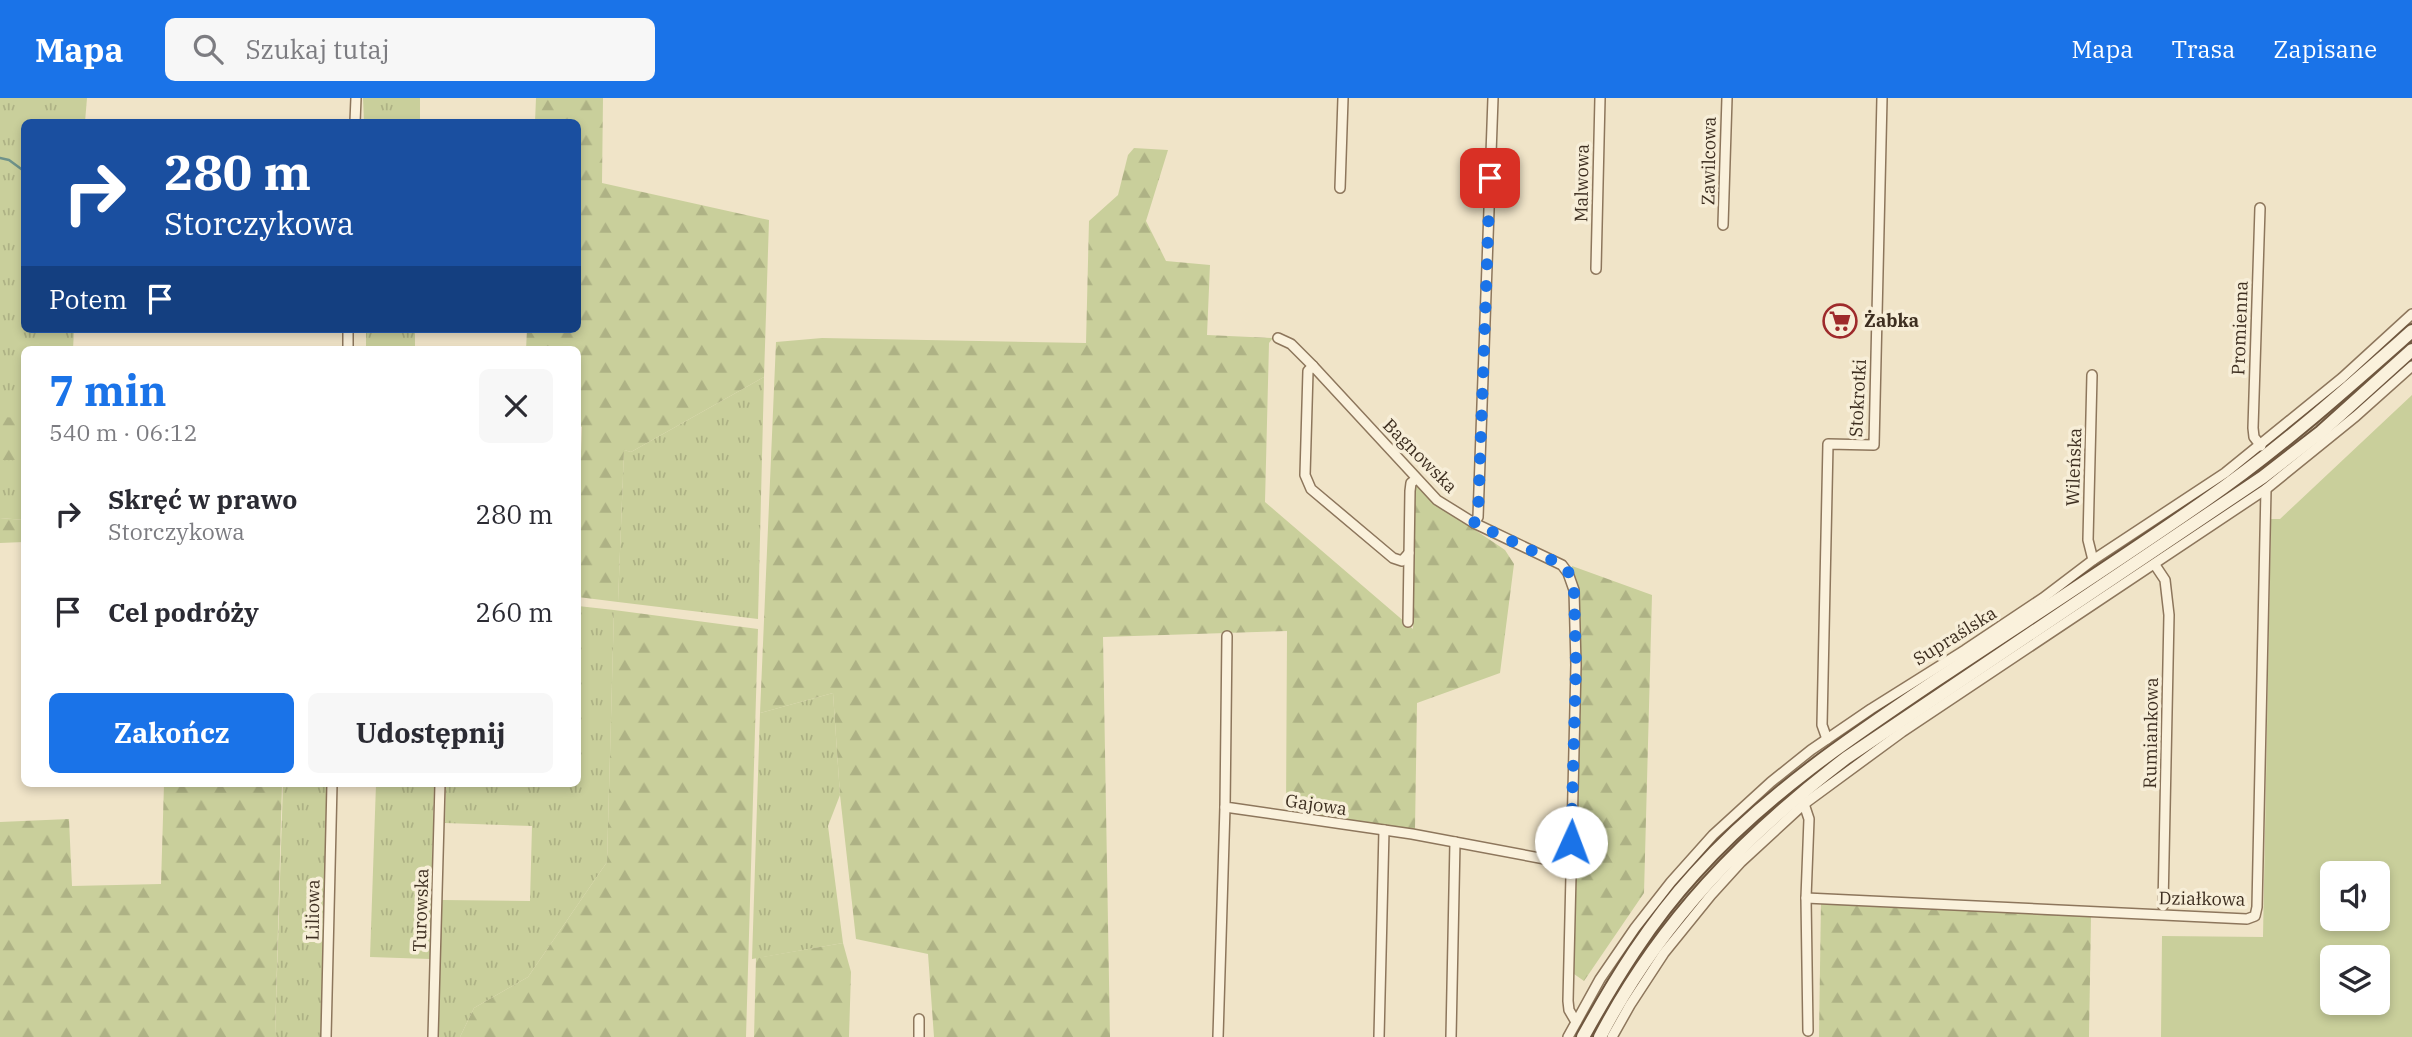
<!DOCTYPE html>
<html lang="pl">
<meta charset="utf-8">
<style>
body{margin:0;font-family:"IBM Plex Serif",serif;background:#f7f7f7;color:#2b2b33;height:100vh;display:flex;flex-direction:column;font-size:26px;white-space:nowrap}
*{box-sizing:border-box;margin:0}
p{font-size:23px;color:#7c7c81}
.icon{flex:none;width:38px;height:38px;fill:none;stroke:currentColor;stroke-width:2;stroke-linecap:round;stroke-linejoin:round}
.map{position:relative;flex:1;overflow:hidden}
.panel{position:absolute;left:21px;top:248px;width:560px;height:441px;display:flex;flex-direction:column;background:#fff;border-radius:10px;box-shadow:0 4px 10px #0003}
.panel>*{flex:none}
.top-card{position:absolute;left:21px;top:21px;width:560px;height:214px;border-radius:10px;box-shadow:0 4px 10px #0003;background:#1a4fa0;color:#fff;overflow:hidden}
.fabs{position:absolute;left:2320px;top:763px;display:grid;gap:14px}
.fabs a{display:grid;place-items:center;width:70px;height:70px;border-radius:10px;background:#fff;box-shadow:0 4px 10px #0003;font-size:35px}
.pin{position:absolute;display:grid;place-items:center;width:60px;height:60px;color:#fff;margin:-30px;border-radius:14px;box-shadow:0 4px 10px #0006}
.me{position:absolute;width:77px;margin:-38px;rotate:2deg;stroke-linejoin:round;filter:drop-shadow(0 0 5px #0008)}
.turn{display:flex;align-items:center;gap:24px;height:147px;padding:0 28px;font-size:32px}
.turn .icon{width:91px;height:91px;stroke-width:2.5}
.turn b{display:block;font-size:49px;line-height:60px}
.then{display:flex;align-items:center;height:66px;padding:0 28px;background:#0003;gap:14px;font-size:26px}
.round{display:grid;place-items:center;flex:none;width:74px;height:74px;border-radius:10px;background:#f7f7f7}
.summary{display:flex;align-items:center;justify-content:space-between;height:119px;padding:0 28px}
h1{font-size:42px;font-weight:700;line-height:52px;color:#1a73e8}
.button{display:flex;gap:14px;margin-top:auto;padding:14px 28px}
.button a{flex:1;height:80px;border-radius:10px;background:#1a73e8;color:#fff;font-size:28px;font-weight:700;line-height:80px;text-align:center}
.button a+a{background:#f7f7f7;color:#2b2b33}
ul{padding:0;list-style:none}
li{display:flex;align-items:center;gap:21px;height:98px;padding:0 28px}
li div{flex:1}
li b{display:block;font-size:26px}
li em{font-style:normal}
header{display:flex;align-items:center;gap:42px;box-sizing:border-box;height:98px;padding:0 35px;background:#1a73e8;color:#fff}
header strong{font-size:33px}
nav{display:flex;gap:38px;margin-inline-start:auto;font-size:24px}
.search{width:490px;height:63px;background:#f7f7f7;display:flex;align-items:center;gap:18px;box-sizing:border-box;padding:0 24px;border-radius:10px;color:#7c7c81;font-size:26px}
.map>svg:first-child{display:block}
.grass{fill:url(#grass-tufts)}
.forest{fill:url(#forest-firs)}
.garden{fill:#c9cf9b;fill-rule:evenodd}
.lines{fill:none;stroke-linecap:round;stroke-linejoin:round}
.stream{stroke:#6f938a;stroke-width:2.5}
.street-casing{stroke:#8d765c;stroke-width:12}
.secondary-casing{stroke:#6f573f;stroke-width:16}
.street{stroke:#faf1dc;stroke-width:9}
.secondary{stroke:#faf1dc;stroke-width:12}
.route{stroke:#1a73e8;stroke-width:12;stroke-dasharray:0 21.6}
.labels{text-anchor:middle;stroke-width:7;stroke-linejoin:round;paint-order:stroke}
.street-label{font-size:18px;fill:#3d2e20;stroke:#f7eed8}
.poi-label{font-size:18px;font-weight:bold;fill:#3d2e20;stroke:#f7eed8;text-anchor:start}
</style>
<header>
<strong>Mapa</strong>
<div class="search"><svg class="icon" aria-label="search" viewBox="0 0 24 24"><circle cx="10" cy="10" r="6"/><path d="M15 15l6 6"/></svg>Szukaj tutaj</div>
<nav><a>Mapa</a><a>Trasa</a><a>Zapisane</a></nav>
</header>
<div class="map">
<svg width="2412" height="939" viewBox="0 0 2412 939">
<defs>
<pattern id="grass-tufts" width="24" height="20" patternUnits="userSpaceOnUse" patternTransform="scale(1.75)"><rect width="24" height="20" fill="#c9cf9b"/><path d="M3 7l-1-3M5 7V3M7 7l1-3M15 17l-1-3M17 17v-4M19 17l1-3" fill="none" stroke="#aeb285"/></pattern>
<pattern id="forest-firs" width="22" height="20" patternUnits="userSpaceOnUse" patternTransform="scale(1.75)"><rect width="22" height="20" fill="#c9cf9b"/><path d="M5 1l3.5 6h-7zM16 11l3.5 6h-7z" fill="#aeb285"/></pattern>
</defs>
<rect width="100%" height="100%" fill="#f0e4c8"/>
<g class="grass">
<path d="M0,0h87l-2,24h-61v207h50l-1,21h-49v170l-24,-2z"/>
<path d="M363,0h57v24h-56z"/>
<rect x="366" y="231" width="49" height="21"/>
<path d="M764,279l-6,242 -140,-17 6,-152 7,2z"/>
<path d="M578,508l36,4 -7,252 -79,115 -54,31 -14,29h-22l4,-137 88,1 2,-75 -87,-3 1,-39h132z"/>
<path d="M833,595l7,102 -12,31 15,117 -91,16 8,-246z"/>
<path d="M283,686h45l-7,253h-46z"/>
<path d="M376,686h58l-4,175 -60,-2z"/>
</g>
<g class="forest">
<path d="M536,0h67l-1,85 167,37 -5,157 -133,75 -7,-2 -6,152 -40,-5v-69l4,-101 -4,-3v-74h-52l1,-21h51v-207h-43z"/>
<path d="M1134,50l34,2 -22,71 20,40 44,4 -3,70 66,3 -4,5 -4,159 148,127 2,-146 20,20 70,47 9,14 -14,109 -83,30 -2,127 -129,-18 1,-181 -184,6 7,400h-176l-6,-83 -72,-15 -16,-144 -7,-102 -73,20 16,-371 46,-4 264,5 3,-122 29,-26 10,-40z"/>
<path d="M0,319l24,1v42h-24z"/>
<path d="M0,420l24,2v22l-24,1z"/>
<path d="M1572,468l80,29 -8,298 -60,88 -10,-7v-390z"/>
<path d="M614,512l144,19 -12,408h-286l14,-29 54,-31 79,-115z"/>
<path d="M164,686h118l-7,253h-275v-215l69,-3 3,67 89,-2z"/>
<path d="M1821,802l270,17 -2,120h-270z"/>
<path d="M843,845l8,29 -2,65h-95l2,-79z"/>
</g>
<path class="garden" d="M2412,297v642h-251l1,-101 101,1 8,-418h9zM2333,775h45v46h-45zM2333,859h45v46h-45z"/>
<g class="lines">
<path class="stream" d="M0,60l9,2 15,11"/>
<defs>
<g id="street">
<path d="M355,24l1,-24"/>
<path d="M1340,90l3,-90"/>
<path d="M2260,110l-7,220 1,9 7,9"/>
<path d="M1723,127l4,-127"/>
<path d="M1596,171l4,-171"/>
<path d="M1278,240l13,6 22,22 124,134 37,23 88,42 6,8 6,17 2,75 -8,336 1,9 7,12"/>
<path d="M348,252v-21"/>
<path d="M1313,268l-5,5 -3,104 6,14 82,69 9,3 7,-8"/>
<path d="M2092,277l-4,165 5,20"/>
<path d="M1474,425l4,-6 15,-419"/>
<path d="M2155,467l10,15 4,35 -6,291"/>
<path d="M1408,524l2,-131 1,-8 5,-4"/>
<path d="M1227,538l-2,171 187,27 149,28 9,5"/>
<path d="M1827,641l-5,-14 6,-281 46,1 8,-347"/>
<path d="M1804,706l5,15 -3,79 2,133"/>
<path d="M1806,800l441,21 8,-3 2,-9 9,-418"/>
<path d="M326,939l6,-253"/>
<path d="M433,939l7,-253"/>
<path d="M919,939v-18"/>
<path d="M1218,939l7,-230"/>
<path d="M1379,939l5,-207"/>
<path d="M1451,939l4,-195"/>
<path d="M1568,939l32,-58 35,-51 36,-46 42,-47 58,-53 40,-32 60,-41 94,-59 78,-52 50,-38 132,-87 117,-95 70,-64"/>
<path d="M1612,939l18,-32 34,-52 47,-58 30,-33 63,-58 98,-72 364,-243 90,-73 56,-50"/>
</g>
<g id="secondary">
<path d="M1583,939c32,-58 67,-115 112,-164 71,-79 158,-137 246,-196 87,-58 176,-115 262,-175 74,-51 141,-111 209,-171"/>
<path d="M1600,939c60,-115 143,-200 246,-279l417,-281 58,-45 91,-82"/>
</g>
</defs>
<use href="#street" class="street-casing"/>
<use href="#secondary" class="secondary-casing"/>
<use href="#street" class="street"/>
<use href="#secondary" class="secondary"/>
</g>
<g class="lines">
<path class="route" d="M1490,80l-12,339 -4,6 88,42 7,8 5,17 2,75 -5,177"/>
</g>
<defs>
<symbol id="supermarket-ring" viewBox="-11 -11 22 22"><circle r="9.5" fill="#f7eed8" stroke="#9e2a2b" stroke-width="1.5"/><path d="M-6-5.5h2.5l.6 2H6L4.5 2H-2.5L-4.4-4H-6ZM-1.5 3.2a1.3 1.3 0 1 0 .1 0ZM3 3.2a1.3 1.3 0 1 0 .1 0Z" fill="#9e2a2b"/></symbol>
</defs>
<g fill-rule="evenodd">
<use href="#supermarket-ring" x="1821" y="204" width="38" height="38"/>
</g>
<g class="labels">
<g class="street-label">
<text transform="translate(1709 63) rotate(-89)" y="6">Zawilcowa</text>
<text transform="translate(1582 85) rotate(-89)" y="6">Malwowa</text>
<text transform="translate(2240 230) rotate(-88)" y="6">Promienna</text>
<text transform="translate(1858 300) rotate(-87)" y="6">Stokrotki</text>
<text transform="translate(1420 358) rotate(45)" y="6">Bagnowska</text>
<text transform="translate(2074 369) rotate(-88)" y="6">Wileńska</text>
<text transform="translate(1955 538) rotate(-32)" y="6">Supraślska</text>
<text transform="translate(2151 635) rotate(-89)" y="6">Rumiankowa</text>
<text transform="translate(1316 707) rotate(8)" y="6">Gajowa</text>
<text transform="translate(2202 801) rotate(1)" y="6">Działkowa</text>
<text transform="translate(313 812) rotate(-89)" y="6">Liliowa</text>
<text transform="translate(421 812) rotate(-88)" y="6">Turowska</text>
</g>
<g class="poi-label">
<text x="1864" y="229">Żabka</text>
</g>
</g>
</svg>
<div class="fabs">
<a><svg class="icon" aria-label="sound" viewBox="0 0 24 24"><path d="M4 9h4l5-4v14l-5-4H4zM17 9q2 3 0 6"/></svg></a>
<a><svg class="icon" aria-label="layers" viewBox="0 0 24 24"><path d="M12 4l9 5-9 5-9-5zM3 14l9 5 9-5"/></svg></a>
</div>
<div class="pin" style="left:1490px;top:80px;background:#d93025"><svg class="icon" aria-label="arrive" viewBox="0 0 24 24"><path d="M6 21V4h12l-3 4 3 4H6"/></svg></div>
<svg class="me" style="left:1571px;top:744px" viewBox="-20 -20 40 40"><circle r="19" fill="#fff"/><path d="M0-13L10 11 0 6-10 11z" fill="#1a73e8"/></svg>
<div class="top-card">
<div class="turn"><svg class="icon" aria-label="right" viewBox="0 0 24 24"><path d="M7 20v-9h11M14 6l5 5-5 5"/></svg><div><b>280 m</b>Storczykowa</div></div>
<div class="then">Potem<svg class="icon" aria-label="arrive" viewBox="0 0 24 24"><path d="M6 21V4h12l-3 4 3 4H6"/></svg></div>
</div>
<section class="panel">
<div class="summary"><div><h1>7 min</h1><p>540 m · 06:12</p></div><a class="round"><svg class="icon" aria-label="close" viewBox="0 0 24 24"><path d="M6 6l12 12M18 6L6 18"/></svg></a></div>
<ul>
<li><svg class="icon" aria-label="right" viewBox="0 0 24 24"><path d="M7 20v-9h11M14 6l5 5-5 5"/></svg><div><b>Skręć w prawo</b><p>Storczykowa</p></div><em>280 m</em></li>
<li><svg class="icon" aria-label="arrive" viewBox="0 0 24 24"><path d="M6 21V4h12l-3 4 3 4H6"/></svg><div><b>Cel podróży</b></div><em>260 m</em></li>
</ul>
<div class="button"><a>Zakończ</a><a>Udostępnij</a></div>
</section>
</div>
